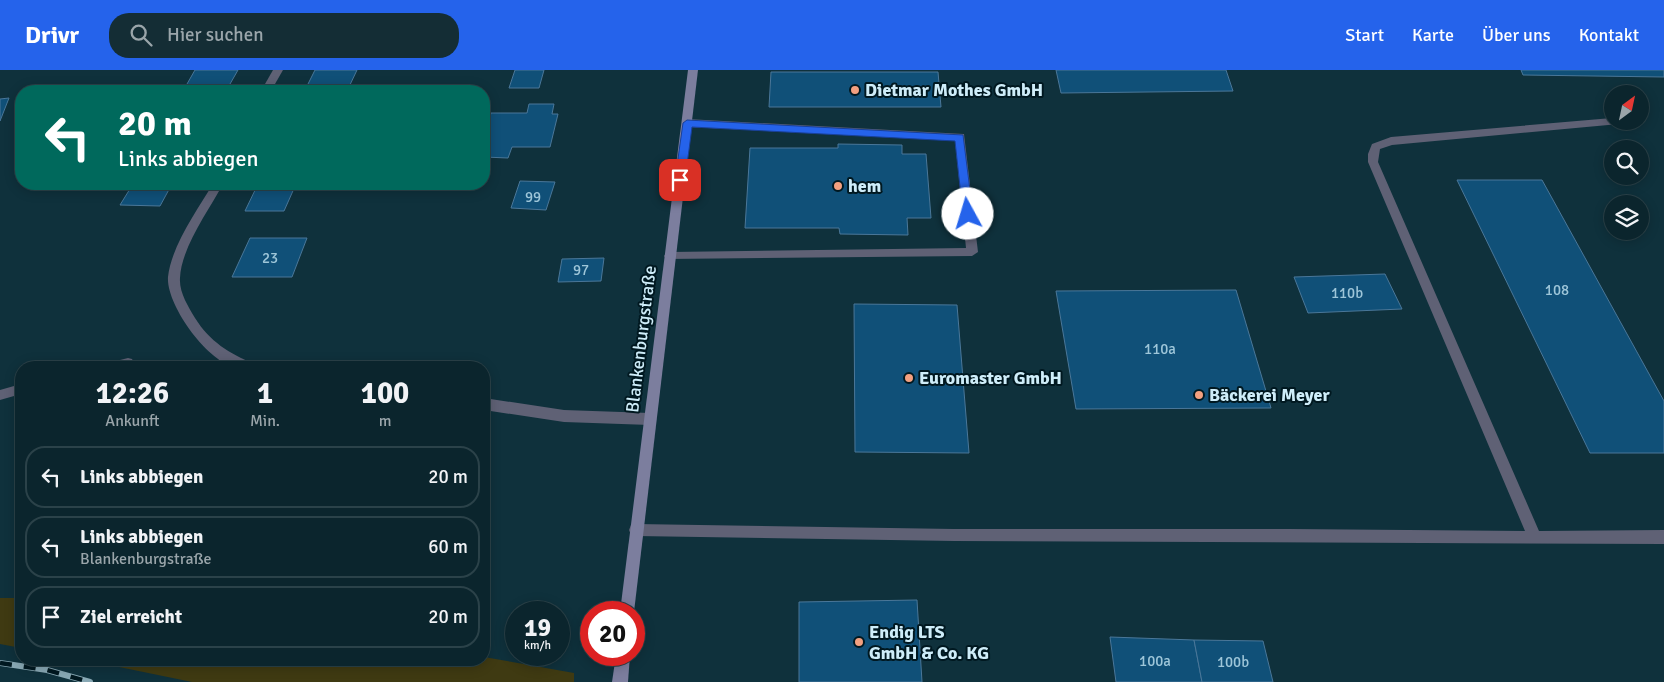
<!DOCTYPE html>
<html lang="de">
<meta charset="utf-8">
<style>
body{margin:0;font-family:Signika,sans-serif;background:#142d35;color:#f1f3f6;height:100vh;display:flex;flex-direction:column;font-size:19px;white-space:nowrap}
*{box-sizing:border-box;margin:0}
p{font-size:16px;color:#9aa5aa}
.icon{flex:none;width:28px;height:28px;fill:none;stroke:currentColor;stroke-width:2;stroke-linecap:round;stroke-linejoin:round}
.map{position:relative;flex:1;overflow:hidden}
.details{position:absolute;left:15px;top:291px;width:475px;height:305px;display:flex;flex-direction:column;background:#0b252d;border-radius:20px;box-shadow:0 2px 12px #0003,0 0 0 1px #2b4249}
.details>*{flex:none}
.top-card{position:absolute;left:15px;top:15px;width:475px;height:105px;border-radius:20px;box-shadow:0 2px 12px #0003,0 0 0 1px #2b4249;background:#00695c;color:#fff;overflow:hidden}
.needle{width:32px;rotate:33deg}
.tools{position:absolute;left:1604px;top:15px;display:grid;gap:10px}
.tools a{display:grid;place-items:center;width:45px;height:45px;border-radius:50%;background:#0b252d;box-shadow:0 2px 12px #0003,0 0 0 1px #2b4249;font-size:25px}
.speed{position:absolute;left:505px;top:531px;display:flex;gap:10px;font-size:25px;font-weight:700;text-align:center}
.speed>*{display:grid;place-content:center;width:65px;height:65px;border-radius:50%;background:#0b252d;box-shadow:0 2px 12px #0003,0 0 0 1px #2b4249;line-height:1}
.speed small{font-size:12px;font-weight:400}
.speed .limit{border:8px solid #d22;background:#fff;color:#111}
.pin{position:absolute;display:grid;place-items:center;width:42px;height:42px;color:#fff;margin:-21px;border-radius:10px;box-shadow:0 2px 8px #0006}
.me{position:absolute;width:55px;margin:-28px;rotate:354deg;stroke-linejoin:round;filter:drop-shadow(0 0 4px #0008)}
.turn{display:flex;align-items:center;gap:18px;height:105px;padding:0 20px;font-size:22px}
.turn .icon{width:65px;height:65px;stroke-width:2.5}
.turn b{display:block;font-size:35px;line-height:42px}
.eta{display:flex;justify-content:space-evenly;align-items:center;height:85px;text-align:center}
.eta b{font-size:30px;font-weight:700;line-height:35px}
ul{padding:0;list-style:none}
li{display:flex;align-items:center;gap:15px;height:62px;margin:0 10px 8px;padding:0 10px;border:2px solid #2b4249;border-radius:20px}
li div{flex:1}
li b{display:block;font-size:19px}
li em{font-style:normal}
header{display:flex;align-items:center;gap:30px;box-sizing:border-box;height:70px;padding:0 25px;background:#2563eb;color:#fff}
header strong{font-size:24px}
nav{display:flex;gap:28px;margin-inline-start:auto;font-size:18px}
.search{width:350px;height:45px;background:#142d35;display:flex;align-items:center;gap:12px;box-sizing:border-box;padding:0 18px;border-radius:20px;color:#9aa5aa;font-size:19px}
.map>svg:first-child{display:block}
.green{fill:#3f3a12}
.building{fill:#105078;stroke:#4a7799}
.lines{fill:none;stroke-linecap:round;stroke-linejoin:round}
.lane{fill:#5f6175;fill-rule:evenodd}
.street{fill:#5f6175;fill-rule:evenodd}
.secondary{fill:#7c7e9e;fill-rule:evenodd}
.rail-casing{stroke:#88a8b4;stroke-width:6}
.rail{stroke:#001820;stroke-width:4.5;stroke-dasharray:12;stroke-linecap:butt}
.route{fill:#2563eb;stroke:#184099}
.poi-dot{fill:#f2a080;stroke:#001820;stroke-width:2}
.labels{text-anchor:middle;stroke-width:4;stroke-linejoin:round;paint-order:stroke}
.number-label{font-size:15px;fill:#9ec6d9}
.poi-label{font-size:18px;font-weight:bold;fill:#ceedf9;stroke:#001820;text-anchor:start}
.street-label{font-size:18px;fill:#ceedf9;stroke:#001820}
</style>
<header>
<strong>Drivr</strong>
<div class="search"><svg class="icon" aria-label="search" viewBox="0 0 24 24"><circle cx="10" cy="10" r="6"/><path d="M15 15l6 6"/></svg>Hier suchen</div>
<nav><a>Start</a><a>Karte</a><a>Über uns</a><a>Kontakt</a></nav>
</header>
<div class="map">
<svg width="1664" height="612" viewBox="0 0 1664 612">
<rect width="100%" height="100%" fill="#0f313c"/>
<g class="green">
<path d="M0,528h21v50l-21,-4z"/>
<path d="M484,587l90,16v9h-382l-107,-22h399z"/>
</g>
<g class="building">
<path d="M195,0h43l-12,21h-43z"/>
<path d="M315,0h42l-9,19 -42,-1z"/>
<path d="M515,0h29l-5,18h-30z"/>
<path d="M1056,0h170l7,21 -172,2z"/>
<path d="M1521,0h143v7l-141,-2z"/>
<path d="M771,2h167l3,35h-172z"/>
<path d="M9,28l-9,23v-22z"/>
<path d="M529,34h25l-2,10h6l-8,33h-38l-4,11 -24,-1v-18l7,-26h36z"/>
<path d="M838,74l64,1v9h24l5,64h-24l1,17 -68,-1 -1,-6h-94l5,-80h88z"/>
<path d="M1457,110h85l122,221v52h-74z"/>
<path d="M520,111l35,1 -9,28 -35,-2z"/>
<path d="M133,114h39l-12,22 -40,-1z"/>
<path d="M258,114h38l-12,27h-39z"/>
<path d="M250,168h57l-15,39h-60z"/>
<path d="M604,188l-3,23 -43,1 4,-23z"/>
<path d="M1385,204l17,35 -94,4 -14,-36z"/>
<path d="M1236,220l35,118 -195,1 -20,-118z"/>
<path d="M854,234l103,1 12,148 -114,-1z"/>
<path d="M917,530l5,82h-123v-80z"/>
<path d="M1110,567l84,3 8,42h-86z"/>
<path d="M1194,570l69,1 10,41h-71z"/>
</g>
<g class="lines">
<g class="lane">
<path d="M1612,48v3h8l-1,3 -227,21 -12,4 -2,13 161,369 125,-1v14l-710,-3 -318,-5 -5,-1 -2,-5 2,-5 5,-1 318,5h337l234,2 -157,-369v-8l4,-10 19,-7z"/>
<path d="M687,49l277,15 14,118 -6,4 -306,3 -2,-3 2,-3 4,-1 296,-4 -11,-108 -268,-13 -5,-4z"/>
<path d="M128,288l4,1 2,4 -2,4 -30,1 2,-4z"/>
<path d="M21,314v10l-21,6v-10z"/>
</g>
<g class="street">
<path d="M273,0h10l-12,21h-10z"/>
<path d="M213,114h10c-14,26 -42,64 -43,94 -1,14 8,28 15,40 15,24 34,35 59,46l2,4c-6,0 -13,1 -19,0 -29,-5 -71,-63 -69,-91 3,-30 29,-67 45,-93z"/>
<path d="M484,328l80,12 86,3 5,2 1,4 -1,4 -5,2 -86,-3 -80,-12z"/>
</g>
<g class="secondary">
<path d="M688,0h10l-64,542h-14z"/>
<path d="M616,585h14l-2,27h-16z"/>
</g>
<defs>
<path id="rail" d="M0,593l47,7 43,12"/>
</defs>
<use href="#rail" class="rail-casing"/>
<use href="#rail" class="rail"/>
</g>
<path class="route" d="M687,50l276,15 10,79 -5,3 -5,-3 -8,-73 -263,-14 -7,53 -5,4 -5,-4 8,-57z"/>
<g class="poi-dot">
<circle cx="855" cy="20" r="5"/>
<circle cx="838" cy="116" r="5"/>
<circle cx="909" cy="308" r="5"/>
<circle cx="1199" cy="325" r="5"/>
<circle cx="859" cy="572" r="5"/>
</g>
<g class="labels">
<g class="number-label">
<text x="533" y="132">99</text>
<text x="270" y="193">23</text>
<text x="581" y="205">97</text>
<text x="1557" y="225">108</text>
<text x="1347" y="228">110b</text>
<text x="1160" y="284">110a</text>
<text x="1155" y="596">100a</text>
<text x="1233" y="597">100b</text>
</g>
<g class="poi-label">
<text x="865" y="26">Dietmar Mothes GmbH</text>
<text x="848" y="122">hem</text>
<text x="919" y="314">Euromaster GmbH</text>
<text x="1209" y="331">Bäckerei Meyer</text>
<text x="869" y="568">Endig LTS<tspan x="869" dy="21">GmbH &amp; Co. KG</tspan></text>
</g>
<g class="street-label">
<text transform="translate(641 269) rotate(-83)" y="6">Blankenburgstraße</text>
</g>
</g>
</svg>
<div class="tools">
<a><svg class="needle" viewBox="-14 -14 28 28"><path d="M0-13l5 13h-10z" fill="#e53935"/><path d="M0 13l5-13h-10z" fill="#9aa5aa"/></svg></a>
<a><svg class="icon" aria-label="search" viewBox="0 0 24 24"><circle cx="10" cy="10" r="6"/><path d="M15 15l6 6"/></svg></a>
<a><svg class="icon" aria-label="layers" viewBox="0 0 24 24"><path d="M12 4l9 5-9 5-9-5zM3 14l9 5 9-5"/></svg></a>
</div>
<div class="speed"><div>19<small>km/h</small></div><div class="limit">20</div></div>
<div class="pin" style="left:680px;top:110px;background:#d93025"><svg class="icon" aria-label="arrive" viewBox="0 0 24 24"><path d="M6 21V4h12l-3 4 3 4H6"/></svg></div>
<svg class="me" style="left:968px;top:144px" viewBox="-20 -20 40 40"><circle r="19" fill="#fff"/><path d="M0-13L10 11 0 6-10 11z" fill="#2563eb"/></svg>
<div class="top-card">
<div class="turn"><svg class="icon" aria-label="left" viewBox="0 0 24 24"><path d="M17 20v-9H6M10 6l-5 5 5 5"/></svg><div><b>20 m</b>Links abbiegen</div></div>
</div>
<section class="details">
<div class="eta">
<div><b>12:26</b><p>Ankunft</p></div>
<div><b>1</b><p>Min.</p></div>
<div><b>100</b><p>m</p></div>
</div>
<ul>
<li><svg class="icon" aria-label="left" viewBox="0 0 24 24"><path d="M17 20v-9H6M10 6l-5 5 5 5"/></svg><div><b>Links abbiegen</b></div><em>20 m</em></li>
<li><svg class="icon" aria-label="left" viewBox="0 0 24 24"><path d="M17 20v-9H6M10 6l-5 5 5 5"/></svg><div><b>Links abbiegen</b><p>Blankenburgstraße</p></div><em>60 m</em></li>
<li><svg class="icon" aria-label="arrive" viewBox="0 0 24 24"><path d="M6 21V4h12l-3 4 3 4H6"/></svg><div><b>Ziel erreicht</b></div><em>20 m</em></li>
</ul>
</section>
</div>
